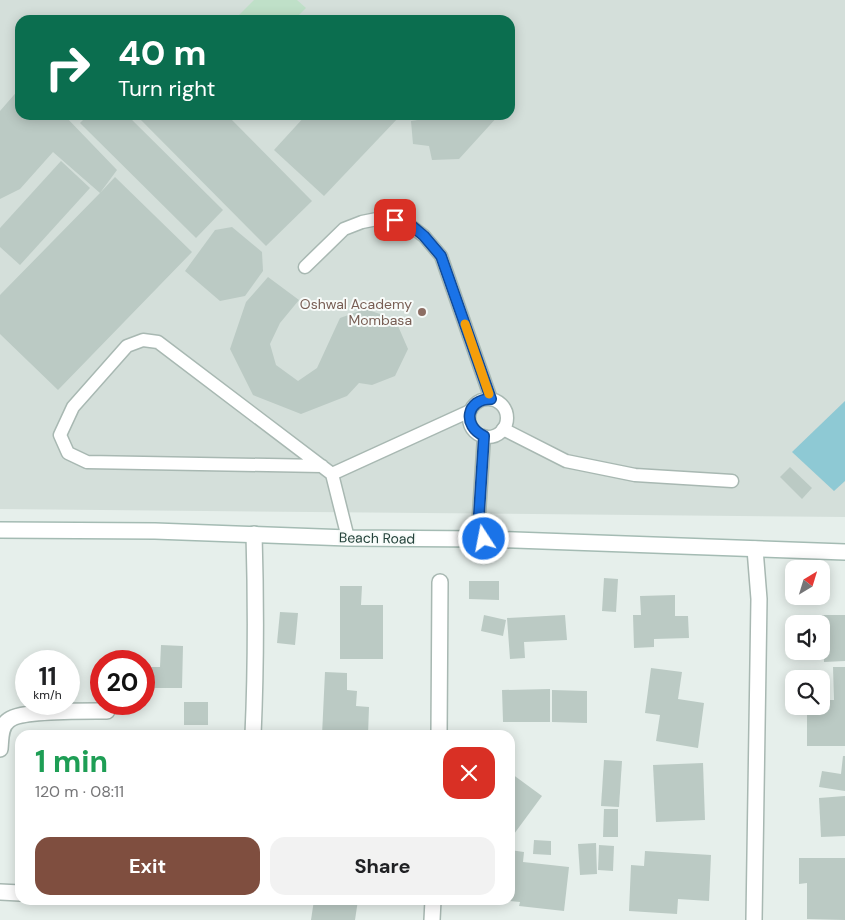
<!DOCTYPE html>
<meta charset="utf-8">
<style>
body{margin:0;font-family:"DM Sans",sans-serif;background:#f2f2f2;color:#202124;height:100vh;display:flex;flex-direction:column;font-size:19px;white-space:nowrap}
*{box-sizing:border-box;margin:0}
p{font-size:16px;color:#757577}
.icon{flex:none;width:28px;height:28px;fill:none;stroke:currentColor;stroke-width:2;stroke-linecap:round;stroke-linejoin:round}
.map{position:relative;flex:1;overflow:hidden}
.side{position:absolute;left:15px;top:730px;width:500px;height:175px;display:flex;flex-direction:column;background:#fff;border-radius:15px;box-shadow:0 2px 12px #0003}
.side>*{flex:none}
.hud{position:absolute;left:15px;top:15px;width:500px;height:105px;border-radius:15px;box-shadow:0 2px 12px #0003;background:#0b6e4f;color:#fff;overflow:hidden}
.needle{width:32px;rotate:38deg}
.tools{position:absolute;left:785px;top:560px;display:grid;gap:10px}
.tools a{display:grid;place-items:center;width:45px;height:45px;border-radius:10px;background:#fff;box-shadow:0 2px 12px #0003;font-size:25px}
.speed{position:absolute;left:15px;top:650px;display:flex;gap:10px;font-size:25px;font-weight:700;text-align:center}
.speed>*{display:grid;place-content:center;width:65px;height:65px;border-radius:50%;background:#fff;box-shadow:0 2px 12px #0003;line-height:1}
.speed small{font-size:12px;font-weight:400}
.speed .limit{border:8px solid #d22;background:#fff;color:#111}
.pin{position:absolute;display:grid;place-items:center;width:42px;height:42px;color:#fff;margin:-21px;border-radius:10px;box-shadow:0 2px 8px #0006}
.me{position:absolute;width:55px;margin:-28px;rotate:349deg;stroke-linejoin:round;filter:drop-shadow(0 0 4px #0008)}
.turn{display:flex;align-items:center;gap:18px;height:105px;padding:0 20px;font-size:22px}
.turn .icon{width:65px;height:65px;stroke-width:2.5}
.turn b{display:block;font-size:35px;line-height:42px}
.round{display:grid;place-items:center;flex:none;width:52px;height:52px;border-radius:15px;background:#f2f2f2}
.headline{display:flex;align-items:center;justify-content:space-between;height:85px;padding:0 20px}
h1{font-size:30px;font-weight:700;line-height:38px;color:#1e9e55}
.action{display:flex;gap:10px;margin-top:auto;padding:10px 20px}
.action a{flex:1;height:58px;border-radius:15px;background:#7f4e3f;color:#fff;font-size:20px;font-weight:700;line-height:58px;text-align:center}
.action a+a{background:#f2f2f2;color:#202124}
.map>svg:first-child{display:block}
.built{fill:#d4dfda;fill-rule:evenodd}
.green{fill:#bfe0c8}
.water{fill:#8ec9d4}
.building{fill:#bbcac4}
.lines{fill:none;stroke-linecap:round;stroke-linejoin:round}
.service-casing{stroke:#a8b8b2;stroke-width:15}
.minor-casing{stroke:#a8b8b2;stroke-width:18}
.secondary-casing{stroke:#a4bbb3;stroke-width:18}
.service{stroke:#fff;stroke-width:12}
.minor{stroke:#fff;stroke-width:15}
.secondary{stroke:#fff;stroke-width:15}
.route-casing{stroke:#114b97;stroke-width:12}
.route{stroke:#1a73e8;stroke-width:9}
.slow{stroke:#f59e0b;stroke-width:9}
.education-dot{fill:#8d6e63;stroke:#f7fbf9;stroke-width:2}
.labels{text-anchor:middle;stroke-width:4;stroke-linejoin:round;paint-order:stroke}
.education-label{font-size:14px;fill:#785e54;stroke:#f7fbf9;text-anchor:end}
.street-label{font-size:14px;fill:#24423a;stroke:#f7fbf9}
</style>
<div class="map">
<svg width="845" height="920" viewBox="0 0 845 920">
<rect width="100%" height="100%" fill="#e6efeb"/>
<path class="built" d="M0,0h845v517l-845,-8zM20,20h490v95h-490z"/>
<path class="green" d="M254,0h43l9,8 -12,12h-60z"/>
<path class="water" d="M845,401v80l-11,10 -42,-39z"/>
<g class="building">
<path d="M398,15l59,1 4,4h-68z"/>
<path d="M20,88v27h44l53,55 -17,23 15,-16 77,75 -134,138 -58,-56v-39l100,-102 -47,-41 -33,37 -20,10v-88z"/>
<path d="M88,115h39l96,95 -27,28 -116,-115z"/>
<path d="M136,115h91l85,86 -46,45z"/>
<path d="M306,115h91l2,2 -75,79 -50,-46z"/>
<path d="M437,115h62l-40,44 -27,1 -3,-14 -16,-2 -2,-23 21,-3z"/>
<path d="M61,161l29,27 -70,77 -20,-18v-19z"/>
<path d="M232,227l30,25 1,19 -18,25 -25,5 -35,-30 30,-41z"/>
<path d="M268,277l31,23 -19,23 -10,21 6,21 22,16 19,-13 23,-50 25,-9 30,10 13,30 -13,27 -23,9 -13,-2 -12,13 -46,18 -48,-19 -23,-46 16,-47z"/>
<path d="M790,467l22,21 -10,11 -22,-22z"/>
<path d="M604,578l14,1 -2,33 -14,-1z"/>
<path d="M469,581h30v19l-30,-1z"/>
<path d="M340,586h22l-1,19h22v54h-43z"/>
<path d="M675,595v21h13l1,22 -35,1v8l-20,1 -1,-33h8l-1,-19z"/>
<path d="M280,612l18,1 -3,32 -18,-2z"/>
<path d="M484,615l22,5 -3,16 -22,-5z"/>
<path d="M565,615l2,25 -43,2 1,16 -15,1 -3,-41z"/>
<path d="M822,615h23v46l-21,1z"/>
<path d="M161,645l22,1 -1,42h-34v-21h12z"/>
<path d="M833,667h12v79h-38v-40h14v-6h13z"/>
<path d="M651,668l31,4 -4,27 26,4 -6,45 -42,-7 4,-26 -15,-2z"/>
<path d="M325,672l22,1v17l10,1 -1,15 13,1 -1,28h-46z"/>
<path d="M550,689v33h-47l-1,-32z"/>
<path d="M552,690l35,1v32l-35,-1z"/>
<rect x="184" y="702" width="24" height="23"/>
<path d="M843,756h2v35l-26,-4 3,-16 19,3z"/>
<path d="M604,760l18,1 -3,46 -18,-1z"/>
<path d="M703,763l2,57 -49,2 -3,-57z"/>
<path d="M512,774l30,22 -28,38 -4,-4v-54z"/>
<path d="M845,796v40l-24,1 -2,-39z"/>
<path d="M604,809h14v28h-15z"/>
<path d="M534,840l17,1v14l-18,-1z"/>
<path d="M596,843l1,31 -17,1 -2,-31z"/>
<path d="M599,845l15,1 -1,25 -15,-1z"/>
<path d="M510,850l14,2 -1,10 46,5 -5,44 -45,-5 1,-4 -10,-1z"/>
<path d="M645,851l66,4 -2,46 -31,-2 -1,15 -48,-3 2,-46 13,1z"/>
<path d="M799,858h46v62l-38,-1v-36l-8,1z"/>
<path d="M314,900h44l-3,20h-44z"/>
</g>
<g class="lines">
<defs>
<g id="service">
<path d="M305,267l39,-38 18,-7 15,-3 18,1 17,7 12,9 17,20 50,143"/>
<circle cx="488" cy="418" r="19"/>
<path d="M503,429l63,32 69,14 97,6"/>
<path d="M484,436l-5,78 5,25"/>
<path d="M322,466l-235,-4 -19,-9 -8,-18 13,-28 54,-61 16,-6 15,2 174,132 16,64"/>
<path d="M332,474l138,-63"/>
</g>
<g id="minor">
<path d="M253,735c3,-67 3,-134 1,-201"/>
<path d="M439,735l1,-153"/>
<path d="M0,749c1,-10 0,-23 9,-29 12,-10 79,-9 98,-9"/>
<path d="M0,892l20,1"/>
<path d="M432,920l1,-20"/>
<path d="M754,920l5,-321 -4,-50"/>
</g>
<path id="secondary" d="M0,530l155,1 193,7 136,1 361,13"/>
</defs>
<use href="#service" class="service-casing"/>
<use href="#minor" class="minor-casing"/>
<use href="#secondary" class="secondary-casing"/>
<use href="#service" class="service"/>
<use href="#minor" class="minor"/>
<use href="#secondary" class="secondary"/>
</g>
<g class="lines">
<defs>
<path id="route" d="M395,220l17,6 12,10 17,20 50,143c-25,0 -29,27 -7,37l-5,78 5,25"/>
</defs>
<use href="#route" class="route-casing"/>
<use href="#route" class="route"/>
<path class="slow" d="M465,324l24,70"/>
</g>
<circle class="education-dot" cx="422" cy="312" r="5"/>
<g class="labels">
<g class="education-label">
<text x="412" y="309">Oshwal Academy<tspan x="412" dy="16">Mombasa</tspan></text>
</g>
<g class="street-label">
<text transform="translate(377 538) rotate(1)" y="5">Beach Road</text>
</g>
</g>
</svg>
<div class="tools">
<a><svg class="needle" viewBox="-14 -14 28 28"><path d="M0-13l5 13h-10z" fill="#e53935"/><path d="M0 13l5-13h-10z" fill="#757577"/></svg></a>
<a><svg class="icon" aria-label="sound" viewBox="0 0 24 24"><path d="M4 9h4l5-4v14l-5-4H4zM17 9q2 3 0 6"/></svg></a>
<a><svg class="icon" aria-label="search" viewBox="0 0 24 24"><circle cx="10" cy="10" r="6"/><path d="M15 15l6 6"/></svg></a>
</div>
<div class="speed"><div>11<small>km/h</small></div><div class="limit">20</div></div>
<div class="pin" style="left:395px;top:220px;background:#d93025"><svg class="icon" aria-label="arrive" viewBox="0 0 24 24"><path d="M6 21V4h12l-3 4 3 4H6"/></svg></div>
<svg class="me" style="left:484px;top:539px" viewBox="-20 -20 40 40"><circle r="17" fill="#1a73e8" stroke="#fff" stroke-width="3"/><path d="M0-11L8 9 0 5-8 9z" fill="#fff"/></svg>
<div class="hud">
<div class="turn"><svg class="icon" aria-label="right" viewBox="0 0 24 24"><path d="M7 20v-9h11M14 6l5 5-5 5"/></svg><div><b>40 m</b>Turn right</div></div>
</div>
<section class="side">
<div class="headline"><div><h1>1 min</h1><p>120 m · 08:11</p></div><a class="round" style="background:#d93025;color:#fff"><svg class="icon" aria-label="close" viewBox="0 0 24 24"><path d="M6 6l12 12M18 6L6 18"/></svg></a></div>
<div class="action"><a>Exit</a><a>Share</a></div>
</section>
</div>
